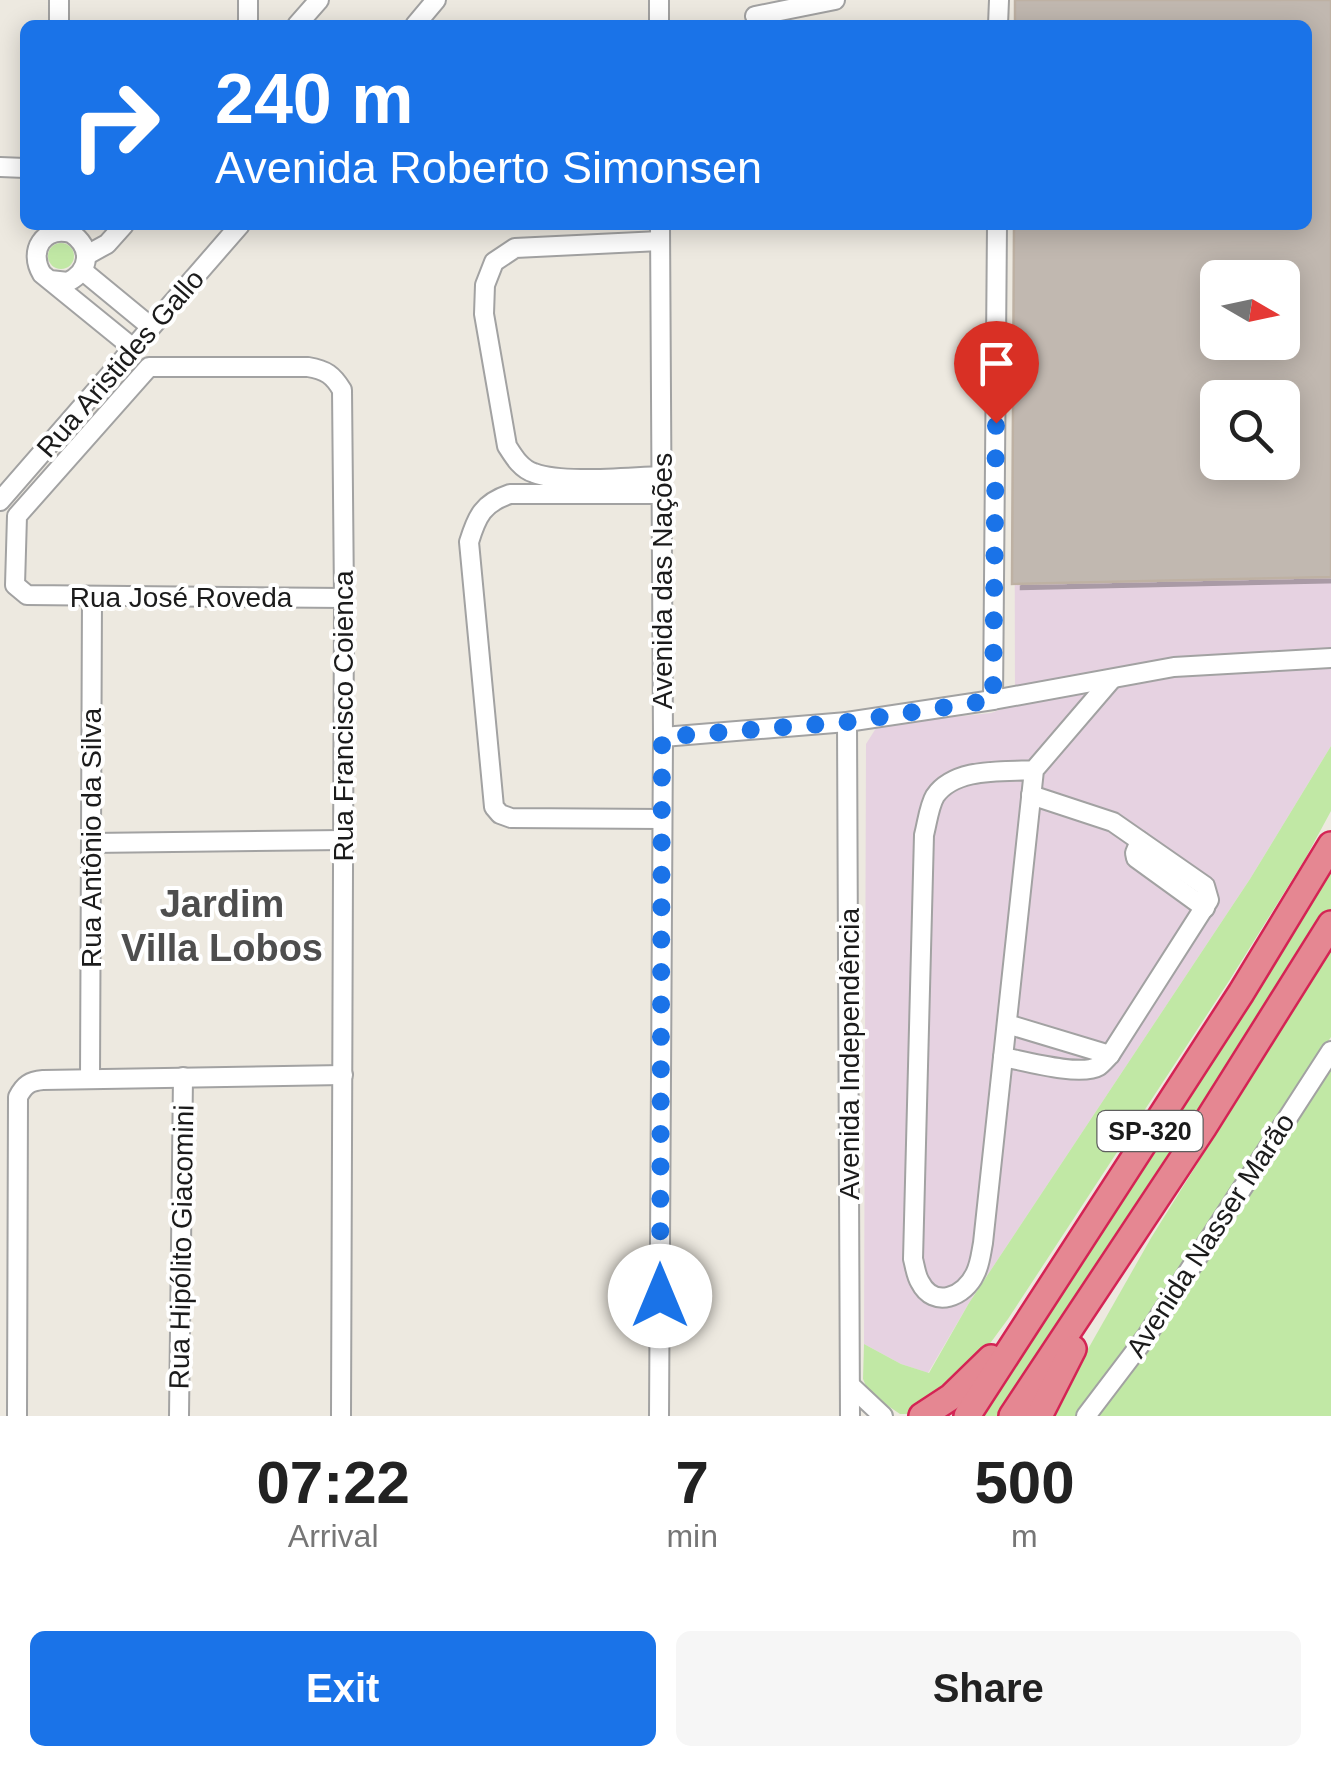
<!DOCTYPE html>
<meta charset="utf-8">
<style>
body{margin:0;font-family:Helvetica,sans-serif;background:#f6f6f6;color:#222;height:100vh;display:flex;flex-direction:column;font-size:38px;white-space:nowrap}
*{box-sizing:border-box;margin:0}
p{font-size:32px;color:#767676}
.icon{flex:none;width:55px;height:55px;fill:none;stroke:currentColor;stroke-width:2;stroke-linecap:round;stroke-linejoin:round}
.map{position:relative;height:1416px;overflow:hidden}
.sheet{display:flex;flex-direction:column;background:#fff;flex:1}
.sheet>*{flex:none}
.banner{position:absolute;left:20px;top:20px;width:1292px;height:210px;border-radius:15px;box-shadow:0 5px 25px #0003;background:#1a73e8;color:#fff;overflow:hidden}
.needle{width:65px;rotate:99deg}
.buttons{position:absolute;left:1200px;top:260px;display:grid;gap:20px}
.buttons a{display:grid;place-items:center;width:100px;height:100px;border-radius:15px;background:#fff;box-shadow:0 5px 25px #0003;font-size:50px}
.pin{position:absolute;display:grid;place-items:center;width:85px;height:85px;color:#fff;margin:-102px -42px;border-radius:50% 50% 50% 0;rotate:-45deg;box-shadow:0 0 10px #0007}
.pin .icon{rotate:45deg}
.me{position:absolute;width:110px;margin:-55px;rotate:0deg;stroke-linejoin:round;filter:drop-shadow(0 0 8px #0008)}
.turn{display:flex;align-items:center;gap:35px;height:210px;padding:0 30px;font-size:45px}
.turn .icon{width:130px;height:130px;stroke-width:2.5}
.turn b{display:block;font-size:70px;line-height:85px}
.eta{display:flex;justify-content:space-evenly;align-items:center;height:170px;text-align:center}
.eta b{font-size:60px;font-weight:600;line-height:70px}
.action{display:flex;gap:20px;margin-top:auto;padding:20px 30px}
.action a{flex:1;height:115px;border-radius:15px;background:#1a73e8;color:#fff;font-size:40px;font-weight:600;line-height:115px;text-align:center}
.action a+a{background:#f6f6f6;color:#222}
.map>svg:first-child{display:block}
.industrial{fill:#e6d2e1;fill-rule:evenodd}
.grass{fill:#c1e8a5}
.building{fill:#c1b8b0;stroke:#beb1a3;stroke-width:2.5;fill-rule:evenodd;filter:url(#shadow)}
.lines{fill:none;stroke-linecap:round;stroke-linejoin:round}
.minor-casing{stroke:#a2a2a2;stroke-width:22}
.highway-casing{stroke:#d42454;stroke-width:30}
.minor{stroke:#fff;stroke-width:18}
.highway{stroke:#e58792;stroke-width:25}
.route{stroke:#1a73e8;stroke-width:18;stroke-dasharray:0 32.4}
.labels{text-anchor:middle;stroke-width:8;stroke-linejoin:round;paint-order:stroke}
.shield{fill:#fff;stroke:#5f5f5f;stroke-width:2.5}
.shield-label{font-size:25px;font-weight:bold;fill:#1b1b1b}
.street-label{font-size:28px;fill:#1b1b1b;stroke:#fff}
.district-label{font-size:38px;font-weight:bold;fill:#4e4e4e;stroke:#fff}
</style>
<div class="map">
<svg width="1331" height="1416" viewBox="0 0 1331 1416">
<defs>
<filter id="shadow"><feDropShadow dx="9" dy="5" stdDeviation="0" flood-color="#0004"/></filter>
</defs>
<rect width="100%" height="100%" fill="#ede9e0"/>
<path class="industrial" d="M1331,0v746l-81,133 -281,424 -41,70 -27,-9 -37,-20 2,-600 12,-19 113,-12 24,-9 -1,-479h294v-200zM1218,278h64v64h-64zM1218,398h64v64h-64z"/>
<g class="grass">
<circle cx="61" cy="256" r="13"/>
<path d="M1331,746v65l-26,48 -76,122 -221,338 -39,53 -54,42h-15l-31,-21 -6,-14 1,-35 37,20 28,9 40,-70 281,-424z"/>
<path d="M1331,855v55l-134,214 -193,292h-27z"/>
<path d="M1331,949v88l-187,286 -67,93h-27l101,-178z"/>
<path d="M1331,1065v351h-237z"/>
</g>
<path class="building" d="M1015,0h316v577l-319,7 2,-359h294v-200h-293zM1218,278h64v64h-64zM1218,398h64v64h-64z"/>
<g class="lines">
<defs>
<g id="minor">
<path d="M59,0v25"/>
<path d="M248,0v25"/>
<path d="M659,0v25"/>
<path d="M755,16l80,-16"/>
<path d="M297,25l22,-25"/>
<path d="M415,25l21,-25"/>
<path d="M998,25l1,-25"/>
<path d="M0,167l25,1"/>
<path d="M660,241l-145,7 -21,14 -9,23 -1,29 23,132c7,11 14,23 27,27 29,11 94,4 127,3"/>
<path d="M87,255l20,-11 17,-19"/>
<path d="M83,271l68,56"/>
<path d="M50,280l18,2c23,-12 24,-35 3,-49 -28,-7 -43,18 -29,41l91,74"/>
<path d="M661,494h-151c-27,9 -33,22 -41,48l25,265 6,7 11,4 151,1"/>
<path d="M0,501l240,-276"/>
<path d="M993,700l4,-475"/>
<path d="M847,722l3,694"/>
<path d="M663,737l184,-15 146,-22 181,-33 157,-9"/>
<path d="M1034,770c-31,2 -79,-3 -99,26 -6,10 -8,28 -11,39l-11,424c2,7 3,17 7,23 14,28 45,14 55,-8 5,-9 6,-21 8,-31l51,-473 78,-91"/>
<path d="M1140,841l-5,12 1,5 69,50"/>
<path d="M91,843l252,-3"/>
<path d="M1007,1024l103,31"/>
<path d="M1003,1057c21,4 78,20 96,9 2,-1 9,-9 11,-11l99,-155 -4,-14 -92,-64 -82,-27"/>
<path d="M90,1079l2,-482"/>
<path d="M851,1386l32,30"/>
<path d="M17,1416l1,-319c6,-12 12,-16 25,-17l300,-5"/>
<path d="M179,1416l4,-339"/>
<path d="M341,1416l3,-818 -2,-208c-9,-15 -16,-20 -34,-23h-159l-132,149 -2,69 12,10 317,3"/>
<path d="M659,1416l4,-679 -3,-512"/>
<path d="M1086,1416l60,-79 185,-286"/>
</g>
<g id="highway">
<path d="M922,1416l29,-19 40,-39"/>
<path d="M967,1416l274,-423 90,-148"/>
<path d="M1012,1416l191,-288 128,-204"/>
<path d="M1039,1416l34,-67"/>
</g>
</defs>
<use href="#minor" class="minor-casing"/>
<use href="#highway" class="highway-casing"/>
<use href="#minor" class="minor"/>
<use href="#highway" class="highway"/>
</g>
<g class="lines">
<path class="route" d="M660,1296l2,-559 185,-15 146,-22 3,-277"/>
</g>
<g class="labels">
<rect class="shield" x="1097.5" y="1111" width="105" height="40" rx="8"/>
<g class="shield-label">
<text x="1150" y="1140">SP-320</text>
</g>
<g class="street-label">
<text transform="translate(120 363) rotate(-49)" y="10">Rua Aristides Gallo</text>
<text transform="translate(662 581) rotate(-90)" y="10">Avenida das Nações</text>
<text x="181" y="607">Rua José Roveda</text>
<text transform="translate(343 716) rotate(-90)" y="10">Rua Francisco Coienca</text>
<text transform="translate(91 838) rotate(-90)" y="10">Rua Antônio da Silva</text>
<text transform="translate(849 1054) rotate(-90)" y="10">Avenida Independência</text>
<text transform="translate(1210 1235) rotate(-57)" y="10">Avenida Nasser Marão</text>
<text transform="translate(181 1247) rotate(-89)" y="10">Rua Hipólito Giacomini</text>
</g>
<g class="district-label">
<text x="222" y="917">Jardim<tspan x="222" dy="44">Villa Lobos</tspan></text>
</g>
</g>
</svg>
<div class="buttons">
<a><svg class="needle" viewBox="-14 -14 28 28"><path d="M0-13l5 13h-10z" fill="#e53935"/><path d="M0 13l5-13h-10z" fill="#767676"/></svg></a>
<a><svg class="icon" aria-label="search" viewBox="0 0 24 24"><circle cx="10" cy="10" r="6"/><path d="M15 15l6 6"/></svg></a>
</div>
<div class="pin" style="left:996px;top:423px;background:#d93025"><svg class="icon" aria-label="arrive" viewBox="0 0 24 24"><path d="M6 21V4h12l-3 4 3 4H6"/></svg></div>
<svg class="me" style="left:660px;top:1296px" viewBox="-20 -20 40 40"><circle r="19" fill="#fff"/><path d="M0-13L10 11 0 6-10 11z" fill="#1a73e8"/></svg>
<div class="banner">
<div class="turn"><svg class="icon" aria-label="right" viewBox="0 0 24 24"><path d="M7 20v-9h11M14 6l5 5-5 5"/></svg><div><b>240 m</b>Avenida Roberto Simonsen</div></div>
</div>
</div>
<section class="sheet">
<div class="eta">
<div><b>07:22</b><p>Arrival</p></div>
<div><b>7</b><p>min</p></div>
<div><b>500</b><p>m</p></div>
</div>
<div class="action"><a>Exit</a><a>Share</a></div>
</section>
